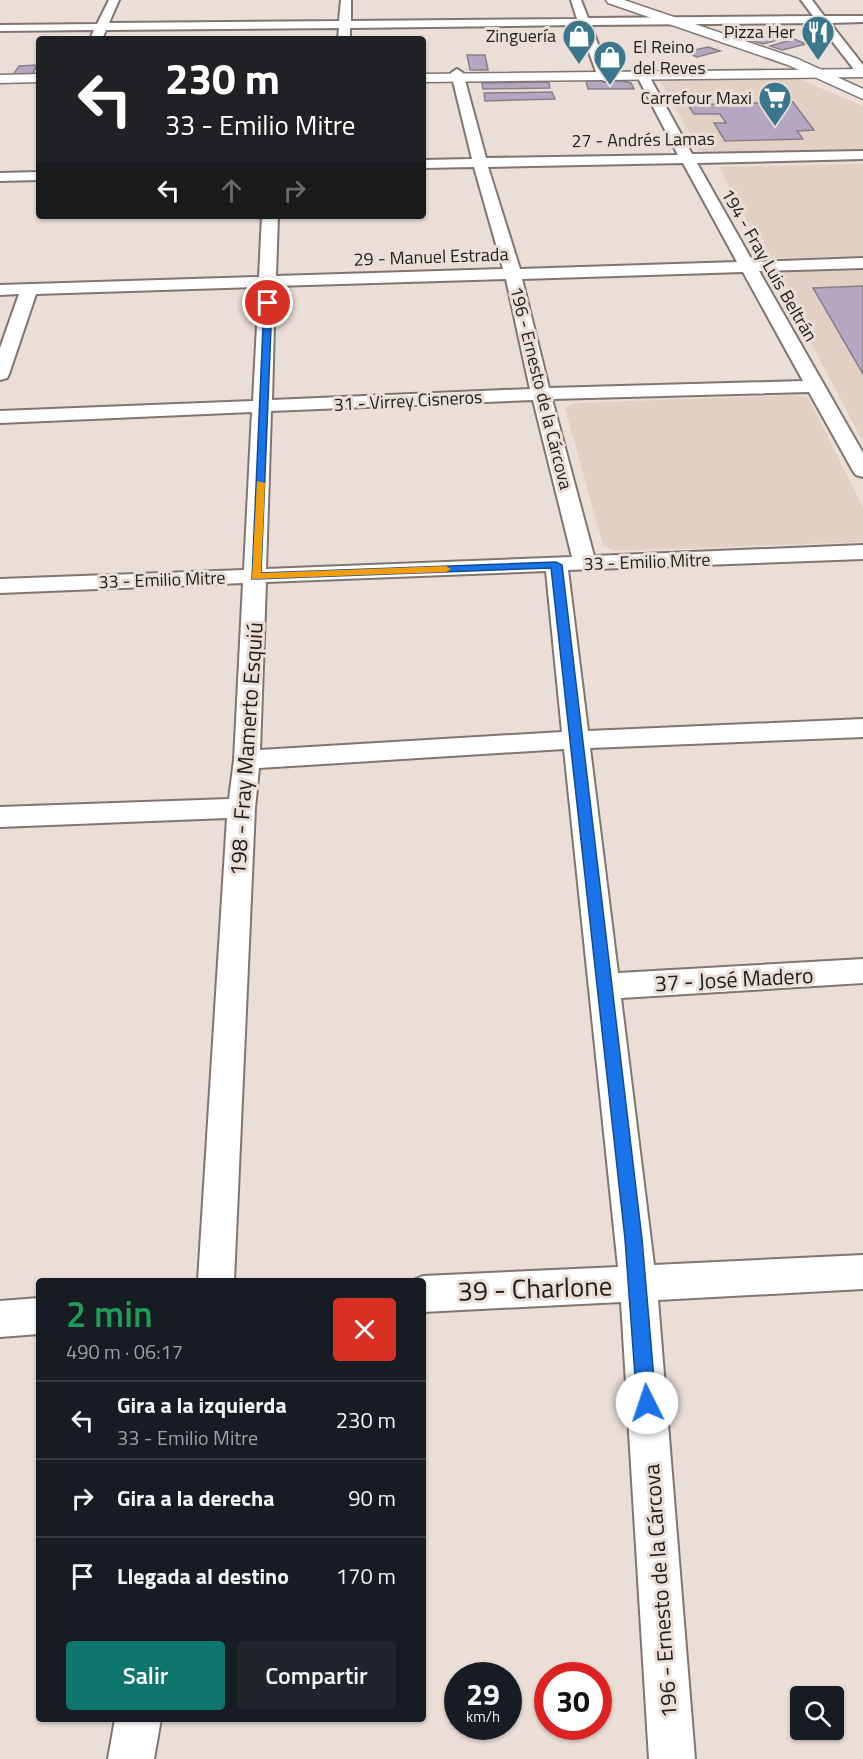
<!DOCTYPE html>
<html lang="es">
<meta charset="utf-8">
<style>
body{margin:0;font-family:"Titillium Web",sans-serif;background:#20242c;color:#f1f3f6;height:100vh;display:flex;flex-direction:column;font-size:22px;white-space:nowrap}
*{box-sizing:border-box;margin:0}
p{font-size:20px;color:#9ea1a6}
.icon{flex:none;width:33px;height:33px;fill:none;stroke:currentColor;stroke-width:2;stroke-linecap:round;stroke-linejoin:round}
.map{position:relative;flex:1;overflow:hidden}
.sheet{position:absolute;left:36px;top:1278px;width:390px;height:444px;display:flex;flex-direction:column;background:#171b24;border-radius:6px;box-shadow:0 2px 4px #0004}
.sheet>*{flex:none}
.guide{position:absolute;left:36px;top:36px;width:390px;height:183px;border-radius:6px;box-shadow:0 2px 4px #0004;background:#202124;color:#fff;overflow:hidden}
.tools{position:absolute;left:790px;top:1686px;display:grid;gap:12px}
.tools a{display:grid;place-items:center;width:54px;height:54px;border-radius:6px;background:#171b24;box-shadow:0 2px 4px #0004;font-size:30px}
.speed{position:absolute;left:444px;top:1662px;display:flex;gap:12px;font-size:30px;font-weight:700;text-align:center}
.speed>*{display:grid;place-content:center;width:78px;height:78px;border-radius:50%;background:#171b24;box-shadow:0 2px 4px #0004;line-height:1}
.speed small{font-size:15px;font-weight:400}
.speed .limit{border:9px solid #d22;background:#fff;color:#111}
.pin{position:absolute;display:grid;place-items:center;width:51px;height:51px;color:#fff;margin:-26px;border:3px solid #fff;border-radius:50%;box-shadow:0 2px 6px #0007}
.me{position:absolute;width:66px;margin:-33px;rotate:356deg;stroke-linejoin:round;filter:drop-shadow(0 0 4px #0008)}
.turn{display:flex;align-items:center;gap:21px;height:126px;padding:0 30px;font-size:27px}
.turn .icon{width:78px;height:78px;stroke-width:2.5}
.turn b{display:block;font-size:42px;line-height:51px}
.lanes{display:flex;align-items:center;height:57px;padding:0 30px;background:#0003;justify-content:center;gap:30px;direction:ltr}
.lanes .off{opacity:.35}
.round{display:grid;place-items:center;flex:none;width:63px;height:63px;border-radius:6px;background:#20242c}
.head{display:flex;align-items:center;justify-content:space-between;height:102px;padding:0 30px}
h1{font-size:36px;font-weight:600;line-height:45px;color:#1e9e55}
.cta{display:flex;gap:12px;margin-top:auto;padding:12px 30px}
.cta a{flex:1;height:69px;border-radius:6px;background:#0f766e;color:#fff;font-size:24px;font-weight:600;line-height:69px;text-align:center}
.cta a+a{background:#20242c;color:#f1f3f6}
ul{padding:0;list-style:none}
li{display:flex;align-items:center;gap:18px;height:78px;padding:0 30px;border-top:2px solid #363941}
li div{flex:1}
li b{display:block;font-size:22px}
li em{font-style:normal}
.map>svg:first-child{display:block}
.built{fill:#e3d0c5}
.building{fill:#b5a6c1;stroke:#87818b;stroke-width:1.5}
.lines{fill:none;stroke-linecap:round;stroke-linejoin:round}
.street-casing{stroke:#80756f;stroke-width:4}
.secondary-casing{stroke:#80756f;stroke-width:3}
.primary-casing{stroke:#80756f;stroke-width:3}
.street{fill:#fff;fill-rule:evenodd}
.secondary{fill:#fff;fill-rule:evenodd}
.primary{fill:#fff;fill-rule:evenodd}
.route{fill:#1a73e8;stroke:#114b97;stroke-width:1.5}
.slow{fill:#f59e0b}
.labels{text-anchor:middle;stroke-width:6;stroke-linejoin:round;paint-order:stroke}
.far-poi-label{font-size:18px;fill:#211d1a;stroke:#eaded7;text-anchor:end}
.far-street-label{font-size:18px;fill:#211d1a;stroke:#eaded7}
.street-label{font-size:22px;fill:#211d1a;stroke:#eaded7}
.near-street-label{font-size:27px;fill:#211d1a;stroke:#eaded7}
</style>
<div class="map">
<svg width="863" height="1759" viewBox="0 0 863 1759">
<rect width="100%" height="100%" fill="#eaded7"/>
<g class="built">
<path d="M799,79l64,27v43l-156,4 -8,-3 -39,-69z"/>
<path d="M863,164v278l-144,-275z"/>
<path d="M797,395l12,4 54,109v34l-248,9 -12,-6 -38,-137 8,-5z"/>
</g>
<g class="building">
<path d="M775,35l10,3 -22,6 -10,-3z"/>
<path d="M794,39l12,5 -24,6 -12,-4z"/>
<path d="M708,47l12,4 -23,6 -12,-5z"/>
<path d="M467,55h18l3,15h-18z"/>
<path d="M37,65l-5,10h-19l6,-9z"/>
<path d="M586,81h37l8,2 3,6h-46z"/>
<path d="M549,82l1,6 -67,1 -1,-6z"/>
<path d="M552,92l3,7 -70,2 -1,-8z"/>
<path d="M793,102l21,28 -17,1 6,8 -78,2 -11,-18h12l-6,-9h-26l-6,-9z"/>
<path d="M863,286v88l-50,-86z"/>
</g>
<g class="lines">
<defs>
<g id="street">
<path d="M109,0h10l-10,23 230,-2 2,-21h10v21l226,-2 -6,-19h10l7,18 225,-2 -12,-16h11l12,16h39v6l-33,1 33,42v7h-7l-38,-49 -227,2 19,52 -6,4 -6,-4 -19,-52 -229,3v11h-12l1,-11 -233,2 -4,9h-12l4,-9 -94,1v-6l97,-1z"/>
<path d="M457,69l6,4 23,85 192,-3 -41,-79 6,-4 6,4 43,78 171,-3v8l-166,4 56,99 110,-4v10l-104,3 104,182v24l-7,-2 -3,-4 -44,-79 -257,7 42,157 269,-11v14l-295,11 20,161 275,-12v18l-273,11 28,225 245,-14v24l-242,15 33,267 209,-10v34l-205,11 37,459h-46l-28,-457 -198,10v-31h-12l12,-5 195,-9 -54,-518 -305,19 -4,40 -21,473h-36l29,-463 -227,9v-20l229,-8 5,-39 9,-177 -243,10v-14l244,-9 8,-158 -252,11v-12l253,-10 6,-114 -223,7 -27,80 -2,4 -7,2v-32l19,-54 -19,1v-10l259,-8 3,-61h16l-2,60 227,-7 -29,-102 -51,1v-8l49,-1 -21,-86zM683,163l54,99 -217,7 -32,-102zM743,272l60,109 -254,7 -27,-109zM506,279l24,110 -258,11 3,-114zM533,400l39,157 -306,12 5,-158zM546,571l16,161 -302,18 6,-168z"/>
<path d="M39,172v8l-39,1v-8z"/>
<path d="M39,1298v36l-39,3v-36z"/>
<path d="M115,1719h46l-7,40h-46z"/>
</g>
<g id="secondary">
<path d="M863,69v8l-440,5v-8z"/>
<path d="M39,74v8l-39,1v-8z"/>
</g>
<path id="primary" d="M606,0h18l174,59 65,30v10l-75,-34 -180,-62z"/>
</defs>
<use href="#street" class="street-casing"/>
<use href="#secondary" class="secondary-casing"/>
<use href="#primary" class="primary-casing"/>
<use href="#street" class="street"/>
<use href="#secondary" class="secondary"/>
<use href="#primary" class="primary"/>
</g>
<path class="route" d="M268,301l4,2 -11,270 295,-11 6,3 80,674 14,164 -3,7 -6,3 -7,-3 -3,-7 -12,-164 -74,-671 -299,11 12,-276z"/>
<path class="slow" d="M257,481l8,2 -4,90 185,-7 5,3 -5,3 -194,7z"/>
<defs>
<symbol id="restaurant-pin" viewBox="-11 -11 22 30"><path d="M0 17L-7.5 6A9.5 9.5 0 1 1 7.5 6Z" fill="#3a778d" stroke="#eaded7"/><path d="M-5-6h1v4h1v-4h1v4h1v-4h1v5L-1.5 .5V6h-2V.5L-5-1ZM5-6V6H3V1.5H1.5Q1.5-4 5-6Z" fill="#fff"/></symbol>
<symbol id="shop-pin" viewBox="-11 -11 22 30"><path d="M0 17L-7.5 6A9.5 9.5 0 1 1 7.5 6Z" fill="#3a778d" stroke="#eaded7"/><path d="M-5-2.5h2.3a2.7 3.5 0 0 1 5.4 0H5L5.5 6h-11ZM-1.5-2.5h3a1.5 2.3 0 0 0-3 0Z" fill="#fff"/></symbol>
<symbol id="supermarket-pin" viewBox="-11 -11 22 30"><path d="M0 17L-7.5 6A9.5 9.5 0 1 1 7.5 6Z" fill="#3a778d" stroke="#eaded7"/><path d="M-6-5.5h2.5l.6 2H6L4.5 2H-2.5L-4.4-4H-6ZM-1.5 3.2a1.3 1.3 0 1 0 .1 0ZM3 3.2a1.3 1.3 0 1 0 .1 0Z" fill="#fff"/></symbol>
</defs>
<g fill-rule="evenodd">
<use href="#restaurant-pin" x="799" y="13" width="38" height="52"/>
<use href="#shop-pin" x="560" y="17" width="38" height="52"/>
<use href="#shop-pin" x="591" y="38" width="38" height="52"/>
<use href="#supermarket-pin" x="756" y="79" width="38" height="52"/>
</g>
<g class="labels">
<g class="far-poi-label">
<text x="795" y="38">Pizza Her</text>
<text x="556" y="42">Zinguería</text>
<text x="633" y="53" text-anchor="start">El Reino<tspan x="633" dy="21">del Reves</tspan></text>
<text x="752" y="104">Carrefour Maxi</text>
</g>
<g class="far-street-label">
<text transform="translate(643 140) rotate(-1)" y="6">27 - Andrés Lamas</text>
<text transform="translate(431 257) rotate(-2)" y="6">29 - Manuel Estrada</text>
<text transform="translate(769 265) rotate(60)" y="6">194 - Fray Luis Beltrán</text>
<text transform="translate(541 388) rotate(76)" y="6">196 - Ernesto de la Cárcova</text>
<text transform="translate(408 401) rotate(-3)" y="6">31 - Virrey Cisneros</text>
<text transform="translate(647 562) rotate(-2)" y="6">33 - Emilio Mitre</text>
<text transform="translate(162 580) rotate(-2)" y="6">33 - Emilio Mitre</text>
</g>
<g class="street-label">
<text transform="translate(246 749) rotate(-86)" y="8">198 - Fray Mamerto Esquiú</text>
<text transform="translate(734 979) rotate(-3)" y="8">37 - José Madero</text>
<text transform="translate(660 1591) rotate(-94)" y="8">196 - Ernesto de la Cárcova</text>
</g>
<g class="near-street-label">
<text transform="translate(535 1289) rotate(-2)" y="9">39 - Charlone</text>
</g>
</g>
</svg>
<div class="tools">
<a><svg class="icon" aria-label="search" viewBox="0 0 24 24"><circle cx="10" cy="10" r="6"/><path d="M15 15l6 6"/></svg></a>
</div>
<div class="speed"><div>29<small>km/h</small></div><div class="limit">30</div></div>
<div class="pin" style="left:268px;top:303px;background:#d93025"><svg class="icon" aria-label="arrive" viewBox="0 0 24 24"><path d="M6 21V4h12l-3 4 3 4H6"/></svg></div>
<svg class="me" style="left:647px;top:1403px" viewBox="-20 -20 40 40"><circle r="19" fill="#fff"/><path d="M0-13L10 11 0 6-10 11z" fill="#1a73e8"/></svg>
<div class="guide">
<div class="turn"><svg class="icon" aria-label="left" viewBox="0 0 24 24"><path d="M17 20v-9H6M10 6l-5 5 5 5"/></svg><div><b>230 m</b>33 - Emilio Mitre</div></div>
<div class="lanes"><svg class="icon" aria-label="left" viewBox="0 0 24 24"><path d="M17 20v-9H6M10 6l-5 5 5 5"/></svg><svg class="icon off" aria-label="ahead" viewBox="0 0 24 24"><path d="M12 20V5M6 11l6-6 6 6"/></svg><svg class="icon off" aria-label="right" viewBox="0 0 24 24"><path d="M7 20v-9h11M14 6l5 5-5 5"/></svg></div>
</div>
<section class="sheet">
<div class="head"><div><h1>2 min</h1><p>490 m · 06:17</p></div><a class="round" style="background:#d93025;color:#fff"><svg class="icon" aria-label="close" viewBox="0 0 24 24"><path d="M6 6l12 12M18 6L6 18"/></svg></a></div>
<ul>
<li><svg class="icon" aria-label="left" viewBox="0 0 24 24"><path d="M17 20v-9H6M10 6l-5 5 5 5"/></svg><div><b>Gira a la izquierda</b><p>33 - Emilio Mitre</p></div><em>230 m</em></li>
<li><svg class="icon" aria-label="right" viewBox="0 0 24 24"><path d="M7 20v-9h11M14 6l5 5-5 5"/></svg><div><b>Gira a la derecha</b></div><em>90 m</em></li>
<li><svg class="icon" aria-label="arrive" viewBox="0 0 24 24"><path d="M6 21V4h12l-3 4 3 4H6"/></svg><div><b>Llegada al destino</b></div><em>170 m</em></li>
</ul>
<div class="cta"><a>Salir</a><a>Compartir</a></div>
</section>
</div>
